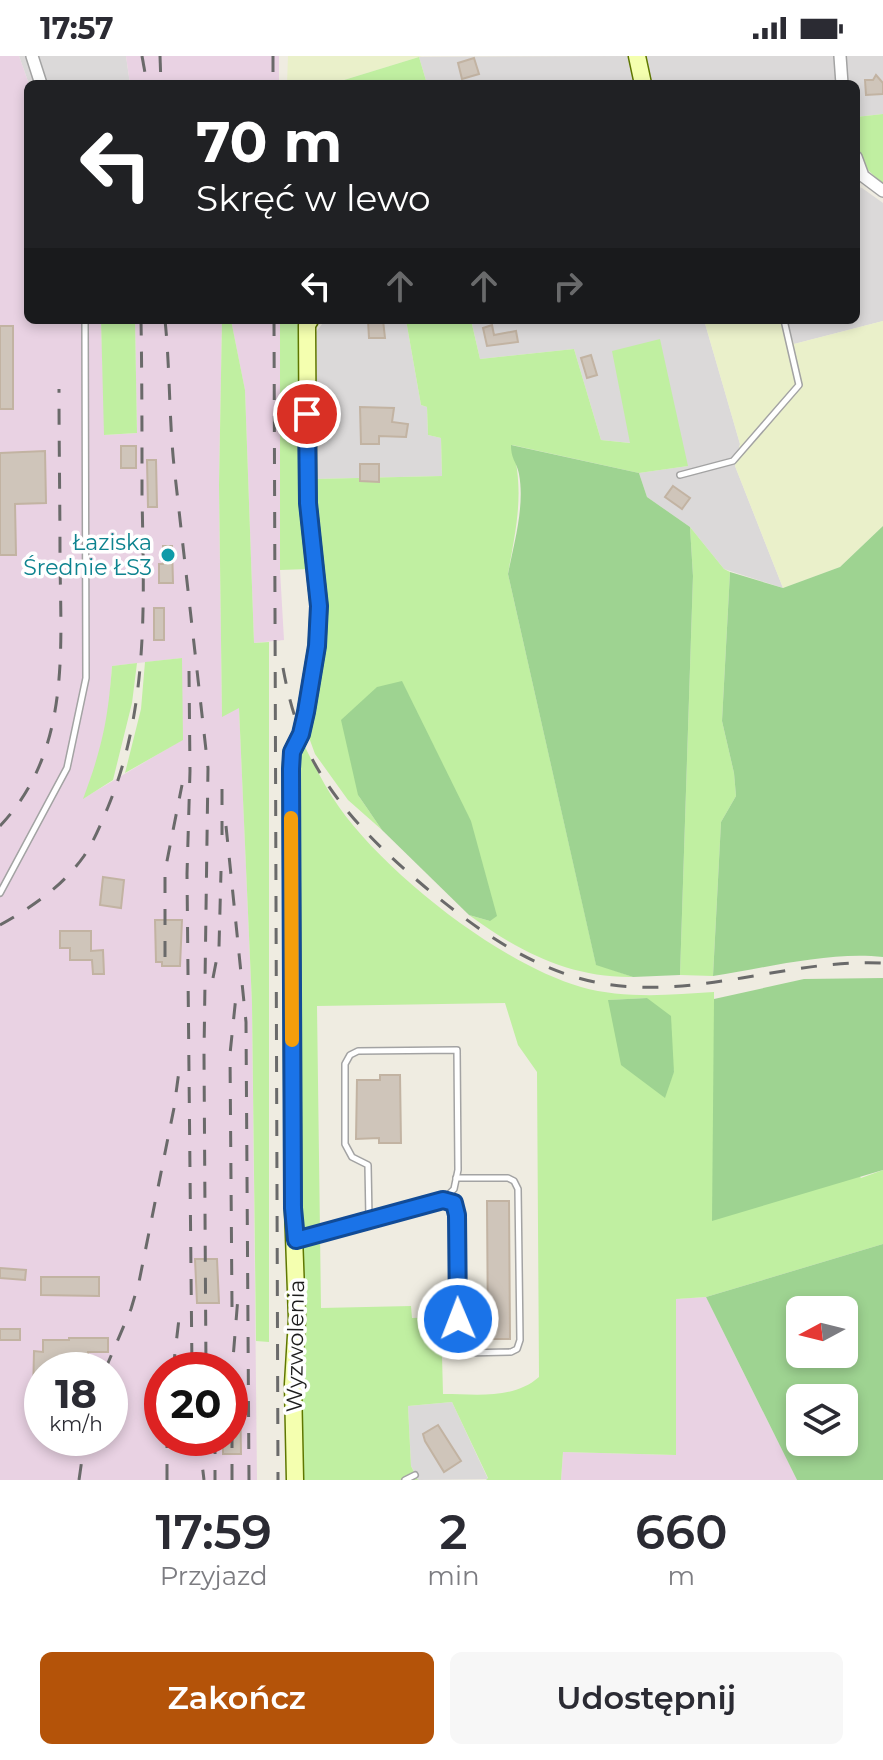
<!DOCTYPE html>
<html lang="pl">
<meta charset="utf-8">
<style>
body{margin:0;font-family:Montserrat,sans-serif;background:#f7f7f7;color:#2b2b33;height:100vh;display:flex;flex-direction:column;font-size:30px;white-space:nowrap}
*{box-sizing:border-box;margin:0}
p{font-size:26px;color:#7c7c81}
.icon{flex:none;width:44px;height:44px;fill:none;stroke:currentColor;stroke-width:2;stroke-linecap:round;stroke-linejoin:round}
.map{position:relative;height:1424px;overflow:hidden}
.details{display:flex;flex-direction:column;background:#fff;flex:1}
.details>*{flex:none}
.hud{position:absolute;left:24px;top:24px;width:836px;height:244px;border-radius:12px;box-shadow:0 4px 12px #0003;background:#202124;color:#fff;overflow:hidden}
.needle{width:52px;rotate:263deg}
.buttons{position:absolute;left:786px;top:1240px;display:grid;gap:16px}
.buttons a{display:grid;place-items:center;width:72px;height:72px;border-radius:12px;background:#fff;box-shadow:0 4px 12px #0003;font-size:40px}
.speed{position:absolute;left:24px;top:1296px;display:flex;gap:16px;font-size:40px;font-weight:700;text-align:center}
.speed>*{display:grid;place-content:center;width:104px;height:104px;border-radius:50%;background:#fff;box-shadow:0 4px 12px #0003;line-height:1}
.speed small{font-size:20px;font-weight:400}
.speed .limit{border:12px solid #d22;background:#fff;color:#111}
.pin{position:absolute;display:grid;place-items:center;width:68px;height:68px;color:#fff;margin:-34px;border:4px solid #fff;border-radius:50%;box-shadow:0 2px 8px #0007}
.me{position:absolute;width:88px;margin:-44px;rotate:359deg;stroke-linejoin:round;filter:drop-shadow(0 0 6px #0008)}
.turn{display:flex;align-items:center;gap:28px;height:168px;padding:0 40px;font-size:36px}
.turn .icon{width:104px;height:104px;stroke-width:2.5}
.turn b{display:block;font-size:56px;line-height:68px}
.lanes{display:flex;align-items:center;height:76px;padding:0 40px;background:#0003;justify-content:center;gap:40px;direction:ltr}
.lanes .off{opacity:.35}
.eta{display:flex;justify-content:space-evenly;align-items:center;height:136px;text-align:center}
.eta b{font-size:48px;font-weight:600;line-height:56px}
.cta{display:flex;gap:16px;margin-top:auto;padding:16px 40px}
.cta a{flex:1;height:92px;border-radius:12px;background:#b45309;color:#fff;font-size:32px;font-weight:600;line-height:92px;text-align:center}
.cta a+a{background:#f7f7f7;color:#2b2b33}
.status{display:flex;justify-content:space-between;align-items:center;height:56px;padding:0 40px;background:#fff;direction:ltr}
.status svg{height:22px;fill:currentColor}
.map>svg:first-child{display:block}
.residential{fill:#dbd9d9}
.industrial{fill:#e9d2e3;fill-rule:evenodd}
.farmland{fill:#eaf0ca}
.grass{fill:#c0efa1;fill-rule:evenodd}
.forest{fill:#9ed391;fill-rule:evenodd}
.building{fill:#cfc5ba;stroke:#c2b3a2;stroke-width:2}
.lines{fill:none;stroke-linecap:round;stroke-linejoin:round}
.lane-casing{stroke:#a3a3a3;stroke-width:8}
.street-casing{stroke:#a3a3a3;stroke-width:14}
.secondary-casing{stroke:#5f7700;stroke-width:19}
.lane{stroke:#fff;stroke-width:5}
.street{stroke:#fff;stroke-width:11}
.secondary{stroke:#f4ffaf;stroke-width:16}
.rail{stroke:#6a6a6a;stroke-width:3;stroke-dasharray:16 16;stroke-linecap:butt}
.route-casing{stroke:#114b97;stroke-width:20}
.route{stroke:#1a73e8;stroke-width:14}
.slow{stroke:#f59e0b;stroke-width:14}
.culture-dot{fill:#0f9aa8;stroke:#fff;stroke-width:3}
.labels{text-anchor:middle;stroke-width:7;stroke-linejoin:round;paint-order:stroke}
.culture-label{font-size:22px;fill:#0d838f;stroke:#fff;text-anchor:end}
.street-label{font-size:22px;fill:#1c1c1c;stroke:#fff}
</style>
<div class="status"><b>17:57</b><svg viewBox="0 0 49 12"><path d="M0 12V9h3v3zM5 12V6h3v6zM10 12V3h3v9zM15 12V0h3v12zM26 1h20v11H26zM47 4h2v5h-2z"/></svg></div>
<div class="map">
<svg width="883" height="1424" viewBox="0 0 883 1424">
<rect width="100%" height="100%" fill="#efece1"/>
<g class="residential">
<path d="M19,0h107l4,28h-101z"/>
<path d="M630,0l6,28h-209l-8,-27z"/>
<path d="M643,0h240v58l-27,3v-33h-207z"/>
<path d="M856,130l6,2 21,15v118l-89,23 -9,-24h71z"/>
<path d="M325,264h81l15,85 6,2 1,28 13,3 1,38 -127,3 -1,-144z"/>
<path d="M471,264h233l36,124 -5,22 48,122 -59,-19 -34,-42 -43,-30 -8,-24 49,-7 -57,-23 -30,-3 -27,-91 -94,10z"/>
<path d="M452,1346l36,77 -70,1 -7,-14 -3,-60z"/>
</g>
<g class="industrial">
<path d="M0,0h19l10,28 -1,236h73l4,115 32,-2 -2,-113h87l-3,165 3,231 17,-9 13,297 5,476h-257zM182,602v82l-98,58 16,-45 8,-33 4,-54zM42,1314h68v68h-68zM162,1314h68v68h-68z"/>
<path d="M126,0h153v28h-149z"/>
<path d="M231,264h49v250l4,70 -30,3 -9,-253z"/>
<path d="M706,1241l91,183h-236l2,-28 112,3 1,-156z"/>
</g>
<g class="farmland">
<path d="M288,0h134l-91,28h-44z"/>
<path d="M704,264h81l9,24 89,-23v205l-43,41 -57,21 -48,-122 5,-22z"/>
</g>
<g class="grass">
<path d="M419,1l8,27h-96z"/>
<path d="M883,58v71l-24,-24 -3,-44z"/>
<path d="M101,264h34l2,113 -33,2z"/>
<path d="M222,264h9l14,70 9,253 15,-1v700l-13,-1 -4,-337 -13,-296 -17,9 -3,-232z"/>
<path d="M280,264h22l7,249 -29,1z"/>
<path d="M406,264h65l9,39 94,-10 27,91 29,3 -18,-92 48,-12 28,127 -49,7 -127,-28c13,47 4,83 -4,129l88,390 37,13c-63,1 -114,-25 -164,-62l21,6 -132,-126 24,35 -34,-30 -33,-46 -8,-22 19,-122 -11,-131 127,-3 -1,-38 -13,-3 -1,-28 -6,-2z"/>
<path d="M690,471l34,42 6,3 -8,149 12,52 2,23 -15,26 -8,154 -33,-1 13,-399z"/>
<path d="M182,602l1,82 -58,33 16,-64 4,-47z"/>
<path d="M137,607l-5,40 -19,77 -30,19c19,-51 25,-79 29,-133z"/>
<path d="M303,687c11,22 22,44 36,64 48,68 162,157 242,180 43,12 89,8 133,5v7l147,179 22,-8v74l-177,53 -30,2v156l-113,-3 -2,28h-75l2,-2 -36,-76 -44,4 3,60 7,14h-119l-1,-97 8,-84 -8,-120 -1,-425zM647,942l27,73 -10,26 -55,-97zM505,947l13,42 19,27 2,305c-26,23 -64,17 -96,17l-2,-77 -29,1 -1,-12 -90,2 -4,-302z"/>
</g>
<g class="forest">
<path d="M511,389l128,28 8,24 43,30 3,49 -13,399 -47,2 -37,-12 -88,-391c6,-31 17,-68 11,-100 -2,-12 -8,-14 -8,-29z"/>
<path d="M883,470v431c-53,-6 -117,11 -170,19l8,-154 15,-26 -2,-23 -12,-52 8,-149 53,16 57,-21z"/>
<path d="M402,625l69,140 26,95 -7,5 -21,-6 -87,-85 -24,-35 -17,-75 36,-33z"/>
<path d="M883,922v192l-171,51 2,-222 90,-20z"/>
<path d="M647,942l24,18 3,56 -9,26 -44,-33 -13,-65z"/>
<path d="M883,1188v236h-86l-91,-183zM844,1254v44h-44v-44zM844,1342v44h-44v-44z"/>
</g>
<g class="building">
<path d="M474,2l5,16 -17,5 -4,-16z"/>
<path d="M876,19l7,8v11l-17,1 -1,-15h8z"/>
<path d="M368,264h15l2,18h-16z"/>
<path d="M492,269l2,10 22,-4 2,11 -31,4 -4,-18z"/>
<rect x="0" y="270" width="13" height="83"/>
<path d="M591,299l6,20 -10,3 -6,-20z"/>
<path d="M360,351l34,1 -2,14 16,2 -2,13 -27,-1v8h-18z"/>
<rect x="121" y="390" width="15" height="22"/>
<path d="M45,395l1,52 -31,1 1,51h-16v-102z"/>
<path d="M147,404h9l1,47h-9z"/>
<path d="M360,408h19v18l-19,-1z"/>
<path d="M673,430l17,12 -8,11 -17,-12z"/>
<path d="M163,490h9l1,37h-14v-19h4z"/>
<rect x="154" y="552" width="10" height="32"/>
<path d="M103,821l21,3 -3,28 -21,-3z"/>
<path d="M155,864h27l-2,46h-18v-4h-6z"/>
<path d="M60,875h31v20l12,-1 1,24h-11l-1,-14h-22v-12h-10z"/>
<path d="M380,1019h20l1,68h-22v-5l-23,1 1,-59h23z"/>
<path d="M487,1145h22l1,138h-22z"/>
<path d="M195,1203h22l2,44h-22z"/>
<path d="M0,1212l26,2 -1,10 -25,-2z"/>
<path d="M41,1221h58v19l-58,-1z"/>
<rect x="0" y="1273" width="20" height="11"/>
<path d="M69,1282h39v14h-20v18h-46v26h-9l1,-45 9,1v-12h26z"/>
<path d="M230,1335h10l1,63h-18v-16h7z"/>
<path d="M438,1369l23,36 -17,11 -19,-31 -2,-7z"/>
</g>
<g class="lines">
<defs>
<g id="lane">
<path d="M680,419l53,-14 66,-76 -15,-65"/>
<path d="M0,837l67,-125 19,-90 -1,-358"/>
<path d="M443,1144l11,3 3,12 1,130 6,8 47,-1 6,-3 3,-9 -2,-151 -4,-8 -6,-3h-52"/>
<path d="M298,1184l145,-40 11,-11 4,-19 -1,-120 -99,1 -8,4 -5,9v80l7,13 16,8 1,54"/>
<path d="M405,1424l10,-5"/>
</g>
<g id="street">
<path d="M32,0l9,28"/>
<path d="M840,0l2,28"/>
<path d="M856,101l7,19 20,15"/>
</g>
<g id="secondary">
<path d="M637,0l6,28"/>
<path d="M295,1424l-2,-96 4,-65 -4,-111 -2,-439 1,-17 9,-18 5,-22 11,-66 2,-40 -11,-103 -1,-178 3,-5"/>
</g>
</defs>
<use href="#lane" class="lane-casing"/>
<use href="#street" class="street-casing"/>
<use href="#secondary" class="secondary-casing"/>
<use href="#lane" class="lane"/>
<use href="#street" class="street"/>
<use href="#secondary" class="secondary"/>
<g class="rail">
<path d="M142,0l5,28"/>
<path d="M160,0l1,28"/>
<path d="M273,0v28"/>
<path d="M165,264c5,49 4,97 9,146l34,302 -4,286 2,316"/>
<path d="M274,264l4,1160"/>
<path d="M283,612c7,38 18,75 39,108 27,43 64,78 103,111 62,51 127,97 210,100 84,4 165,-28 248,-24"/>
<path d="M189,615l1,100 -3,103 5,496"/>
<path d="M222,733v46"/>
<path d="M0,770c70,-74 61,-172 60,-266 0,-57 -1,-114 -1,-171"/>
<path d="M226,770l20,196 3,458"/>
<path d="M0,869c32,-18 62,-38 84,-69 10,-15 17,-32 24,-49 41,-99 36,-206 34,-311 0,-59 0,-117 -1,-176"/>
<path d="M165,901v-86l17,-86"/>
<path d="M213,922l6,-31 2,-76"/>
<path d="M232,1251l-2,-253 6,-58"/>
<path d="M105,1314l26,-61 8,-27 35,-174 5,-37"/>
<path d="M173,1314l7,-60"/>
<path d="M199,1382l5,42"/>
<path d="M215,1382v42"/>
<path d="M79,1424l6,-42"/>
<path d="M167,1424v-42"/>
<path d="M232,1424v-109l6,-74"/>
</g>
</g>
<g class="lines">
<defs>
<path id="route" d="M307,358l1,89 11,103 -2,40 -11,66 -5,22 -9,18 -1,17 2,439 3,32 147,-40 11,3 3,12 1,104"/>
</defs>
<use href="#route" class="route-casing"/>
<use href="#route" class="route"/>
<path class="slow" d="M291,762l1,222"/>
</g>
<circle class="culture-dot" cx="168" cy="499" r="8"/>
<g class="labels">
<g class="culture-label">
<text x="152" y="494">Łaziska<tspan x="152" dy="25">Średnie ŁS3</tspan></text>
</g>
<g class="street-label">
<text transform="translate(295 1290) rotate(-89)" y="8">Wyzwolenia</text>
</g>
</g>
</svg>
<div class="buttons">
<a><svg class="needle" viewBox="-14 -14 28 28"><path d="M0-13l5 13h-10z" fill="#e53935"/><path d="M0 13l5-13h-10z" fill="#7c7c81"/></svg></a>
<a><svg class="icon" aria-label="layers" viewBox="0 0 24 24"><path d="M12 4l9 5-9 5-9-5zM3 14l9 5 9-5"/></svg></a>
</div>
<div class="speed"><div>18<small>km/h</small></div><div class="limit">20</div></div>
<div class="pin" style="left:307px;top:358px;background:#d93025"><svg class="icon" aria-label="arrive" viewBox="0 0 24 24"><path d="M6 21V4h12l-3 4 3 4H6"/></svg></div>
<svg class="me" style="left:458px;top:1263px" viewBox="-20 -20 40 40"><circle r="17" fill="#1a73e8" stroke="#fff" stroke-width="3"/><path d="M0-11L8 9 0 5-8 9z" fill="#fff"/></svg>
<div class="hud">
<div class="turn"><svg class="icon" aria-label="left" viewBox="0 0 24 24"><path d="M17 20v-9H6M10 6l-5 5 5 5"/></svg><div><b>70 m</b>Skręć w lewo</div></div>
<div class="lanes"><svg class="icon" aria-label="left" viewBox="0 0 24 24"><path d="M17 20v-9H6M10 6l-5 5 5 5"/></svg><svg class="icon off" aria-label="ahead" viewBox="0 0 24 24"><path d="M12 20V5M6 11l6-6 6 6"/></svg><svg class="icon off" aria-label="ahead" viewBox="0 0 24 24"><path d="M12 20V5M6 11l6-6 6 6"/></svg><svg class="icon off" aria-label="right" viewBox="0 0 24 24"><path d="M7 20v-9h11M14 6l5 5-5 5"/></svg></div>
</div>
</div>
<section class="details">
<div class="eta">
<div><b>17:59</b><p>Przyjazd</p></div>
<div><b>2</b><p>min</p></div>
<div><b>660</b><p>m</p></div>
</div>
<div class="cta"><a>Zakończ</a><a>Udostępnij</a></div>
</section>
